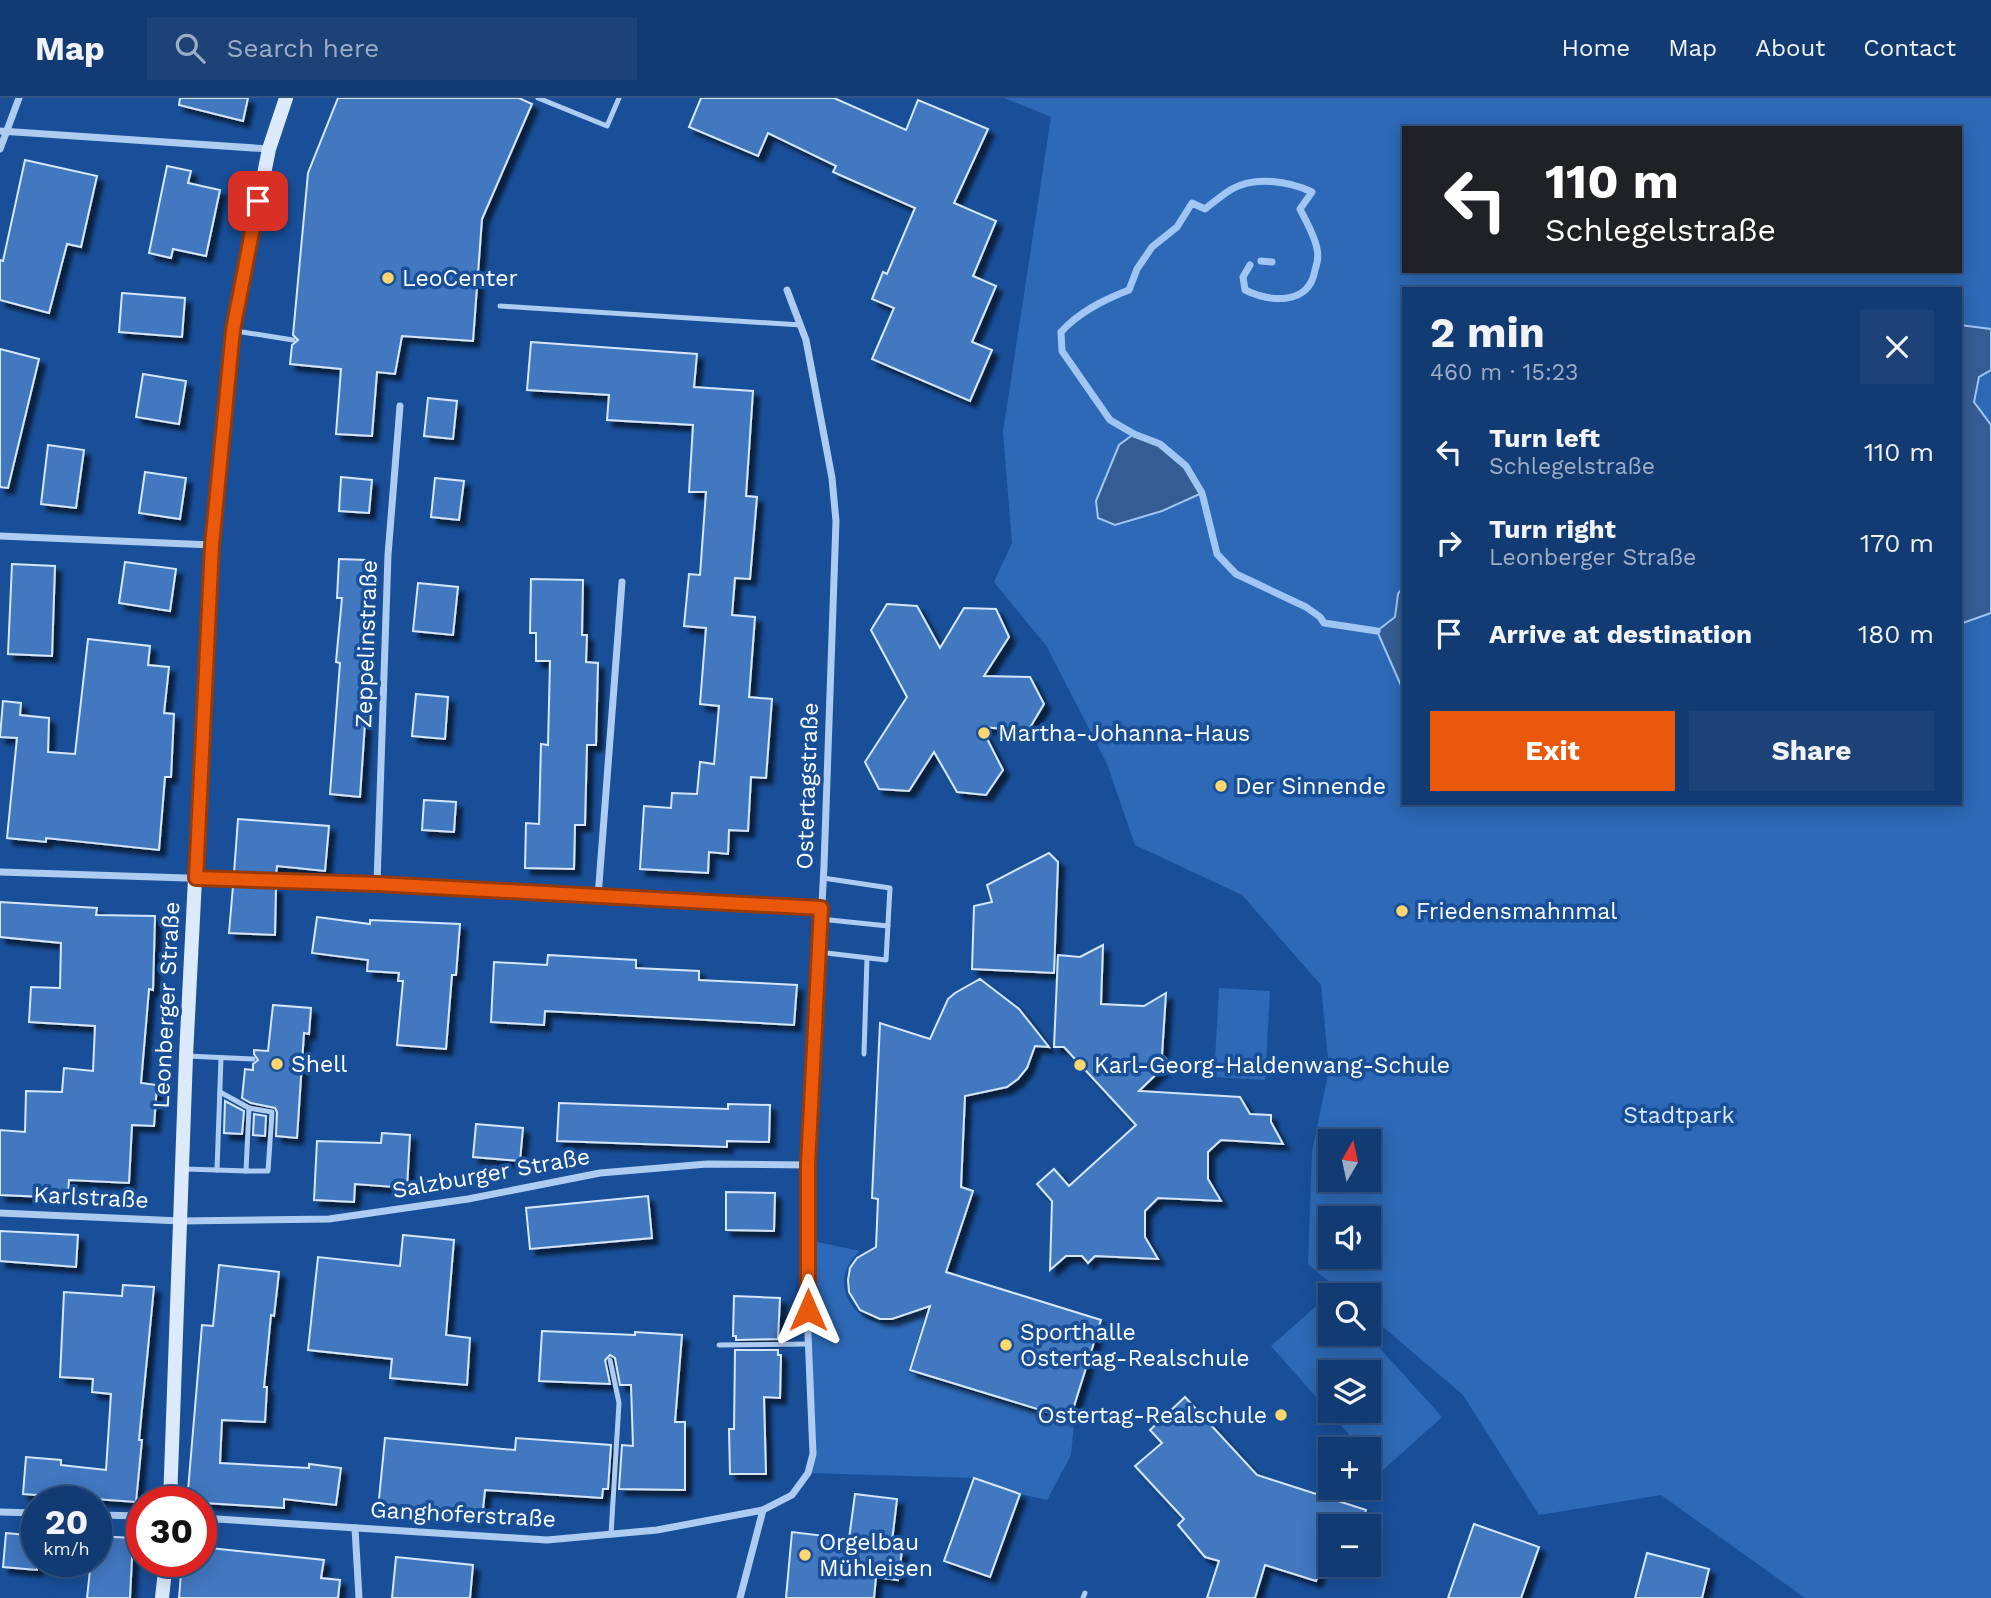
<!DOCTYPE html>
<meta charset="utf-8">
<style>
body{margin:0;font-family:"Work Sans",sans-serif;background:#1c4278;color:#f1f3f6;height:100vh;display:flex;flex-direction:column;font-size:26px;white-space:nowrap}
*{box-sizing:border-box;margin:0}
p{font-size:23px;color:#9dadc4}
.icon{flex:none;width:38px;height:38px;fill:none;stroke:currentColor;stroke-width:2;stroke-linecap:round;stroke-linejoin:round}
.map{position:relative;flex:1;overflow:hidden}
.sheet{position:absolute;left:1402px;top:189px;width:560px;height:518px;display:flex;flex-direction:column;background:#133b73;border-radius:0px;box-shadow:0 4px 18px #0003,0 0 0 2px #325585}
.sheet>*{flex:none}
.top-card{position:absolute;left:1402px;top:28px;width:560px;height:147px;border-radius:0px;box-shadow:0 4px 18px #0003,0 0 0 2px #325585;background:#202124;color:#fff;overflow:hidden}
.needle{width:46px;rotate:9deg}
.buttons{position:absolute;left:1318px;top:1031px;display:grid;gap:14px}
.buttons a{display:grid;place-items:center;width:63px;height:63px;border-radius:0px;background:#133b73;box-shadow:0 4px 18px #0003,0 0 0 2px #325585;font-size:35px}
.speed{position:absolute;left:21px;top:1388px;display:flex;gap:14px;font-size:35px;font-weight:700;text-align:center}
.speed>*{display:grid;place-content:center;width:91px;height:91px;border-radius:50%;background:#133b73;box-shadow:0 4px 18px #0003,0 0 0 2px #325585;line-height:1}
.speed small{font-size:18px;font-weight:400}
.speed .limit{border:10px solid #d22;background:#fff;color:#111}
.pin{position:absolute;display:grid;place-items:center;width:60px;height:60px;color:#fff;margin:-30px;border-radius:14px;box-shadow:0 4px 10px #0006}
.me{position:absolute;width:77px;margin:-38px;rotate:0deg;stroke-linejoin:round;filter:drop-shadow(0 0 5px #0008)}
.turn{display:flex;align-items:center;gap:24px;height:147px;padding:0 28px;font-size:32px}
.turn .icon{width:91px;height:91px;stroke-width:2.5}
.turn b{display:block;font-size:49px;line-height:60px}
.round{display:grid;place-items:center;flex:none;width:74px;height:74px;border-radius:0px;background:#1c4278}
.headline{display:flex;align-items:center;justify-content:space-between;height:119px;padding:0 28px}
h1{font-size:42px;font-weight:700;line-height:52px}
.cta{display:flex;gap:14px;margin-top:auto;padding:14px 28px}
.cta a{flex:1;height:80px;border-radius:0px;background:#ea580c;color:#fff;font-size:28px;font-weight:700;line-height:80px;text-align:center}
.cta a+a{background:#1c4278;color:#f1f3f6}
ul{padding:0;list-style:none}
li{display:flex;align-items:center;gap:21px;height:91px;padding:0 28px}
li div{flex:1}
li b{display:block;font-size:26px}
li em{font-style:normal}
header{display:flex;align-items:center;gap:42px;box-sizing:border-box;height:98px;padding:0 35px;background:#133b73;border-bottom:2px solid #325585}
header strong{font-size:33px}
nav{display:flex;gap:38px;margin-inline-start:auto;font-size:24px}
.search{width:490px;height:63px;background:#1c4278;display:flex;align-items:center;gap:18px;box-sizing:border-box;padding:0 24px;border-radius:0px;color:#9dadc4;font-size:26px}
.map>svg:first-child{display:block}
.green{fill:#2d69b6;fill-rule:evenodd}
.water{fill:#365d93;stroke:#a1c6f3;stroke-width:2}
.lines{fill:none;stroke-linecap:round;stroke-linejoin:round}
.stream{stroke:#a1c6f3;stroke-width:7}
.building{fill:#4278c0;stroke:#d6e6fc;stroke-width:2;filter:url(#shadow)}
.lane{stroke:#aeccf1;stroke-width:5}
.street{stroke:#aeccf1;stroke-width:7}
.secondary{stroke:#ddeafc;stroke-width:14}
.route-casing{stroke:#983908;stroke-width:18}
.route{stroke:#ea580c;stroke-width:12}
.poi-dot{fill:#ffd76e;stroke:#194f99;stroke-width:2.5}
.labels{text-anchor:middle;stroke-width:7;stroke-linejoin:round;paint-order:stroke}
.poi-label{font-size:23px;fill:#fff;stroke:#194f99;text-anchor:start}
.street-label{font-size:23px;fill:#fff;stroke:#194f99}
.park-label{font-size:23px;fill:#d6e6fc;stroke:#194f99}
</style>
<header>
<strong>Map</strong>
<div class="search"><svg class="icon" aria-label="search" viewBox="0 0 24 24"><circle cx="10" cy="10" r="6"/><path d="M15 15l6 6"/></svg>Search here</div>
<nav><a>Home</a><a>Map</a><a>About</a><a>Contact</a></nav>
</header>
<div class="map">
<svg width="1991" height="1500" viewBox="0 0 1991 1500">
<defs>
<filter id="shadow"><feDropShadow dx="6" dy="6" stdDeviation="2" flood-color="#0009"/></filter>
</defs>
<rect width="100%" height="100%" fill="#194f99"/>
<g class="green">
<path d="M1004,0h987v1500h-186l-144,-103 -122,20 -76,-120 -94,-80 -1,-20h-23l-37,-31 4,-112 17,-83 -8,-84 -79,-90 -107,-50 -28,-81 -60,-117 -53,-65 18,-39 -9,-111 48,-315zM1404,30h556v143h-556zM1404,191h556v514h-556zM1330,1043h38v39h-38zM1330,1120h38v38h-38z"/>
<path d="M1219,890l51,3 -5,89 -51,-3z"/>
<path d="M808,1142l52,11c-47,41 21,104 59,53l8,5 -19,63 166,51 -3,32 -24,45 -27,-6 -46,-16 -166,-5 5,-19z"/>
<path d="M1331,1195l2,2h-3v39h37l75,83 -60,54 -13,-15 -1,-7h-6l-91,-103zM1368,1274v38h-38v-38z"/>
</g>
<g class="water">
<path d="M1960,227l31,4v41l-12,7 -5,25 17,23v188l-31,11z"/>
<path d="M1134,336c37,14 48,26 68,59l-40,18 -47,14 -17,-7 -2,-17 23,-56z"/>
<path d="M1403,489v103l-26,-59 18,-14 3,-23z"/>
</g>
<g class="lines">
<g class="stream">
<path d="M1261,163l11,1"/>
<path d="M1250,167l-7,12 2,13c25,12 64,16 70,-20 2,-6 4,-14 2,-21 -2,-13 -11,-28 -17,-40l12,-17c-23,-11 -57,-16 -80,-3 -10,6 -18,13 -27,20l-13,-6 -15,24 -25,20 -15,22 -8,21c-26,10 -50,22 -68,42l1,19 48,69 24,14 26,10 26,22 16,27 15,61 19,20 70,33 14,10 4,6 53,8"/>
</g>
</g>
<g class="building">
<path d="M180,0h68l-5,23 -64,-16z"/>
<path d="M338,0h181l13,6 -50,115 -9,122 -71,-5 -7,38 -18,-2 -5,64 -36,-2 5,-65 -51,-5 2,-19 6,-5 -5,-5 15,-162z"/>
<path d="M701,0h133l72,32 12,-30 70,29 -34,74 42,18 -23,55 23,10 -24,56 20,8 -22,51 -98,-42 22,-51 -22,-9 11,-27 4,2 28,-66 -82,-36 3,-6 -68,-33 -10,23 -69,-29z"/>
<path d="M25,62l72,16 -16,71 -14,-3 -18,69 -49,-13v-40l3,1z"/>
<path d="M167,68l24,5 -3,12 32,7 -14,66 -33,-7 -2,9 -22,-5z"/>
<path d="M122,195l63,5 -3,39 -63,-5z"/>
<path d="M531,244l166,12 -3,33 59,4 -7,105 11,1 -7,82 -15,-1 -3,37 23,2 -6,80 23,2 -6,79 -15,-1 -3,54 -19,-1 -1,24 -19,-2 -1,21 -68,-4 4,-63 27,2 1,-15 25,1 3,-32 14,2 5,-58 -19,-2 6,-76 -22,-2 5,-52 11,1 6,-83h-17l4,-67 -86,-5 2,-25 -82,-5z"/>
<path d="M0,251l39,10 -31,129 -8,-1z"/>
<path d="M143,276l43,7 -7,43 -43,-7z"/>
<path d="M428,300l29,3 -4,38 -29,-3z"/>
<path d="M48,347l36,5 -8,58 -35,-4z"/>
<path d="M145,374l41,6 -6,41 -41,-6z"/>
<path d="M341,379l31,3 -3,33 -30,-2z"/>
<path d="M435,380l29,3 -5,39 -28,-3z"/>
<path d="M339,461l28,1 -3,65 3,1 -6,67h6l-7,104 -30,-3 10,-131 -4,-1 6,-64h-5z"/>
<path d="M125,464l51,7 -6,42 -51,-8z"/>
<path d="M12,466l43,2 -3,90 -44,-2z"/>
<path d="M531,481l52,1 -1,55h5l-1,27 12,1 -2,82h-9l-2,80h-10l-1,44 -49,-1 1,-45 13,1 2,-80 7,1 2,-84h-14v-28h-6z"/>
<path d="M418,485l40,4 -5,48 -40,-4z"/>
<path d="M887,506l30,2 23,42 24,-40 32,1 13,28 -25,39 46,1 14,27 -16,27 -47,-4 22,43 -17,25 -29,-3 -23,-40 -25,39 -30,-2 -14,-27 42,-65 -36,-67z"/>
<path d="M88,541l62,7 -2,19 21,2 -5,46 10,1 -3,63h-6l-6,73 -113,-12v4l-39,-4 10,-100 -17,-1 3,-36 18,2 -1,12 29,3 -1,34 27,2z"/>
<path d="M416,596l32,3 -3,42 -33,-3z"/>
<path d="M424,702l32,2 -2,30 -32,-2z"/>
<path d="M238,721l91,7 -4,45 -48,-5 -1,9 -42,-2z"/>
<path d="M1049,755l9,9 -4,111 -82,-4 2,-63 18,-4 -5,-17z"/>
<path d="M233,788l43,1 -1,48 -46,-2z"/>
<path d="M0,804l97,6 -1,7 59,1 -2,74 -4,-1 -8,94 16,2 -3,41 -22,-1 -3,58 -60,-3 -1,18 -68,-3v-65l25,2 1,-41 36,1 2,-24 29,3 2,-45 -66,-4 2,-35 29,1 1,-45 -61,-6z"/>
<path d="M317,819l53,7v-4l90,4 -4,51h-4l-6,74 -49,-4 6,-64h-5l1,-8 -32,-2 1,-11 -56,-7z"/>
<path d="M1103,847l-2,59 43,2 22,-13 -4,62 7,7 -30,29 101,6 10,17 21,1v7l12,22 -62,-4 -13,12v27l13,22 -63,-3 -13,13v26l13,22 -63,-3 -7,7 -6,-7h-16l-16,14 2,-69 -15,-17 17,-15 15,17 67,-61 -72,-78h-10l4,-92 22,2z"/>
<path d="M548,857l88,5v8l63,3v9l98,5 -3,40 -249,-14 -1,14 -53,-3 3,-60 53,3z"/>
<path d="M980,881l39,30 30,38 -14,-1 -8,22 -9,11 -11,8 -42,9 -4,91 12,4 -27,81 155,48 -31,99 -160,-49 20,-64 -38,13h-12l-20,-9 -11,-18 -1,-12 2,-12 7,-10 19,-11 2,-48 -6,-1 8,-175 50,16 18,-40 7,-6z"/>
<path d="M273,907l38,3 -2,26 -5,-1 -7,105 -21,-2 1,-24 -2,-4 -24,-5 -9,-5 3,-29 8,1v-6l5,-4 -4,-6v-4l14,1z"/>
<path d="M225,1003l19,10 -2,23 -18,-1z"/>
<path d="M559,1005l169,6v-5l42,1 -1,37 -42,-1v6l-170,-6z"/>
<path d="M254,1016l12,2 -1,20 -12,-1z"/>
<path d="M476,1026l47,4 -3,33 -47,-4z"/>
<path d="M382,1035l28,2 -3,53 -52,-4 -1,18 -40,-2 3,-59 64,2z"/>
<path d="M726,1094l49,1 -1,38 -48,-1z"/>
<path d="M648,1098l4,42 -122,11 -4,-41z"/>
<path d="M0,1133l78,4 -2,32 -76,-6z"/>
<path d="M403,1137l51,5 -8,95 24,3 -3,47 -77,-7 2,-19 -84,-9 10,-93 82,9z"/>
<path d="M219,1167l60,7 -5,44 -3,-1 -7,72h3l-2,35 -43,-2 -2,43 89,5v-4l32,4 -5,37 -52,-6v9l-97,-6 15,-177 11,1z"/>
<path d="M123,1187l31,2 -15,153h3l-6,62 -113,-8 3,-37 35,3v5l45,5 5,-76 -19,-2 1,-13 -33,-2 4,-85 58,4z"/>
<path d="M734,1198l46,2 -2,41 -42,1v-4h-3z"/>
<path d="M542,1233l93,4v-3l47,3 -7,87h10v68l-66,-1 3,-44 11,1 -2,-61h-11l-5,-27 -5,-3 -5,5 5,24 -71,-3z"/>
<path d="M735,1252h43v5h3l-1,43 -16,-1 2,77h-36l-1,-45h5z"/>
<path d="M1185,1299l72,78 109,35 -5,16h-31v13l-14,42 -51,-16 -10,33h-48l12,-37 -14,-4 -27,-32 6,-6 -49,-53 27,-23 -12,-13z"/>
<path d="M385,1340l130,12 1,-12 95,7 -3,44h-5l-1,9 -117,-8 -3,29 -104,-10z"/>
<path d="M974,1380l46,16 -30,83 -46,-16z"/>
<path d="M855,1396l42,5 -6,51 11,1 -4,29 -22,-3 -2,21h-88l6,-66 57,7z"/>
<path d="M1474,1426l65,23 -18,51h-73z"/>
<path d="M6,1435l31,3v34l-34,-3z"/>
<path d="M96,1438l37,2 -3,60h-43l4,-37h5z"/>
<path d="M201,1449l123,13 -3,18 19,2 -2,18h-159l3,-37h19z"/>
<path d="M1647,1455l62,16 -7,29h-67z"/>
<path d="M396,1459l77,8 -3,33h-78z"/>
</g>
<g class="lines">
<g class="lane">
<path d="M538,0l69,28 12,-28"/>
<path d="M500,208l301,19"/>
<path d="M236,233l57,9"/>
<path d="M820,821l68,7"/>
<path d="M818,854l68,8 4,-72 -67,-10"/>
<path d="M864,956l3,-96"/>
<path d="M187,958l66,3"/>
<path d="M184,1071l33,1 4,-112"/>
<path d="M217,1072l29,1 3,-63 -29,-16"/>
<path d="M246,1073h22l4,-59 -23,-4"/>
<path d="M719,1247l90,-1"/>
<path d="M610,1262l9,43 -8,131"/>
<path d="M1083,1500l2,-5"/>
</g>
<g class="street">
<path d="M0,33l269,18"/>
<path d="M0,51l19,-51"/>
<path d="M0,438l212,9"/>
<path d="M0,774l377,12 444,24"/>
<path d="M377,786l11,-329 12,-149"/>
<path d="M598,799l24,-315"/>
<path d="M0,1115l181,8 148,-2 139,-20 132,-26 107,-9 101,1"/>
<path d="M0,1414l37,1"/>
<path d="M96,1417l46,1"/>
<path d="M201,1420l346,22 110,-10 106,-20"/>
<path d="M355,1430l4,70"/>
<path d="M740,1500l23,-88 29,-15 16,-22 5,-19 -5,-120v-169l16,-299 12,-345 -4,-43 -26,-138 -19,-50"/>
</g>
<g class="secondary">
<path d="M170,1404l16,-446 26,-511 21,-215 36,-181 17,-51"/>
<path d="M162,1500l4,-37"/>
</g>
</g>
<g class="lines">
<defs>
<path id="route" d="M258,103l-25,129 -21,215 -16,333 181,6 444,24 -13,257v145"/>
</defs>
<use href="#route" class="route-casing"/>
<use href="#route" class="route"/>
</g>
<g class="poi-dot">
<circle cx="388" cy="180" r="7"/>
<circle cx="984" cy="635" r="7"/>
<circle cx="1221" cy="688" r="7"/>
<circle cx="1402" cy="813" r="7"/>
<circle cx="277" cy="966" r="7"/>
<circle cx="1080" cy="967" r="7"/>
<circle cx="1006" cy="1247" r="7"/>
<circle cx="1281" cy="1317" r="7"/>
<circle cx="805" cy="1457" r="7"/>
</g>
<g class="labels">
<g class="poi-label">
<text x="402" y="188">LeoCenter</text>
<text x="998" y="643">Martha-Johanna-Haus</text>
<text x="1235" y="696">Der Sinnende</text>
<text x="1416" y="821">Friedensmahnmal</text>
<text x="291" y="974">Shell</text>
<text x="1094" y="975">Karl-Georg-Haldenwang-Schule</text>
<text x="1020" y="1242">Sporthalle<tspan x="1020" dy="26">Ostertag-Realschule</tspan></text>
<text x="1267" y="1325" text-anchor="end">Ostertag-Realschule</text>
<text x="819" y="1452">Orgelbau<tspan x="819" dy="26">Mühleisen</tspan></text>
</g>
<g class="street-label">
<text transform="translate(366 546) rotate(-88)" y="8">Zeppelinstraße</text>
<text transform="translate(807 688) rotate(-88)" y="8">Ostertagstraße</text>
<text transform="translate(166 907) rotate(-87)" y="8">Leonberger Straße</text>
<text transform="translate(491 1075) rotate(-10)" y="8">Salzburger Straße</text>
<text transform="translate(91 1099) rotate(3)" y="8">Karlstraße</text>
<text transform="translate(463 1416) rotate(3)" y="8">Ganghoferstraße</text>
</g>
<g class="park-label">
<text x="1679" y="1025">Stadtpark</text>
</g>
</g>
</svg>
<div class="buttons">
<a><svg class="needle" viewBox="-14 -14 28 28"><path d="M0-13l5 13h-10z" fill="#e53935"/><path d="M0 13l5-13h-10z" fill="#9dadc4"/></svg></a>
<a><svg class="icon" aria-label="sound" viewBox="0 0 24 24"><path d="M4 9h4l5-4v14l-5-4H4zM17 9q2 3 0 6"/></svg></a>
<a><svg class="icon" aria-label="search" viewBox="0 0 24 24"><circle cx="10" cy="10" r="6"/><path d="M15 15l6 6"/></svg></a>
<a><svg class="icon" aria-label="layers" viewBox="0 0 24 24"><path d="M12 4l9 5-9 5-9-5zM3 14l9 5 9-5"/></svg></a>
<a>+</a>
<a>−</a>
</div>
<div class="speed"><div>20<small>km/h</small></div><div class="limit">30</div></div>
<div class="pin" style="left:258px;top:103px;background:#d93025"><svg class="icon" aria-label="arrive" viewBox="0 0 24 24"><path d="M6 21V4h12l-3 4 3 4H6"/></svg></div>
<svg class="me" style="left:808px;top:1212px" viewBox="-20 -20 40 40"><path d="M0-17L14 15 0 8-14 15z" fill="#ea580c" stroke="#fff" stroke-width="4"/></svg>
<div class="top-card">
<div class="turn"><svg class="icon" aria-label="left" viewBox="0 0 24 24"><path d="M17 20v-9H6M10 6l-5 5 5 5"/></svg><div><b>110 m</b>Schlegelstraße</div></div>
</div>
<section class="sheet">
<div class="headline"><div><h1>2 min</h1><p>460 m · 15:23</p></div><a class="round"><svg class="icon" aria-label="close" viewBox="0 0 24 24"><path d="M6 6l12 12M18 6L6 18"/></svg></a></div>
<ul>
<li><svg class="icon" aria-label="left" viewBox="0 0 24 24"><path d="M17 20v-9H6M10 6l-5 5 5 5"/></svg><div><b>Turn left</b><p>Schlegelstraße</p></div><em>110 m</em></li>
<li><svg class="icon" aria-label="right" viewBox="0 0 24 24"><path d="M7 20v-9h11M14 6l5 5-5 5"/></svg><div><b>Turn right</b><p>Leonberger Straße</p></div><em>170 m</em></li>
<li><svg class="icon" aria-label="arrive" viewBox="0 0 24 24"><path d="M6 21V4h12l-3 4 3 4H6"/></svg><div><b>Arrive at destination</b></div><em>180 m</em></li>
</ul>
<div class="cta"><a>Exit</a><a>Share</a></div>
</section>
</div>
